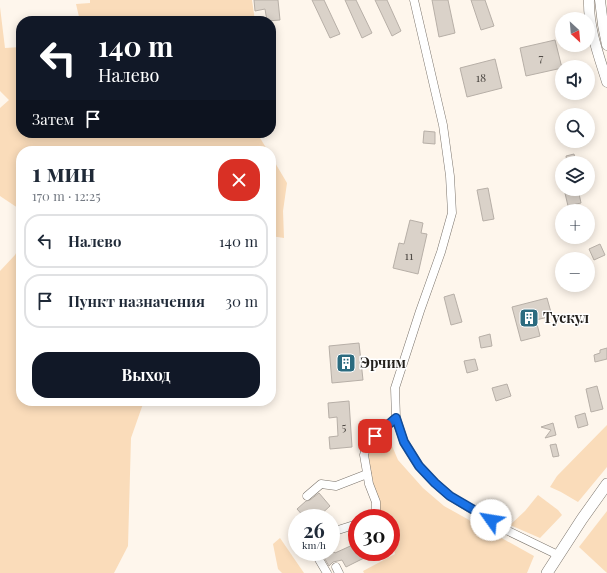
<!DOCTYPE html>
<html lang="ru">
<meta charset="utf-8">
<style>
body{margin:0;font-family:"Playfair Display",serif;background:#f6f6f7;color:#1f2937;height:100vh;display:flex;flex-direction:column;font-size:15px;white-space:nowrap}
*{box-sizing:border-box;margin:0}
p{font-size:13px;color:#747a83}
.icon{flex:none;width:22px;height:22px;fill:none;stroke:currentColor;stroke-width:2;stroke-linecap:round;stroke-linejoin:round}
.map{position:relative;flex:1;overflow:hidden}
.sheet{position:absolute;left:16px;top:146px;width:260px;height:260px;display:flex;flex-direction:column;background:#fff;border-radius:16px;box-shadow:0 2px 10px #0003}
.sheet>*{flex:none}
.hud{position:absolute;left:16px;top:16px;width:260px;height:122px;border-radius:16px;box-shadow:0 2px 10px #0003;background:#111827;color:#fff;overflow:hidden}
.needle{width:26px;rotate:154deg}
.fabs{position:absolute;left:555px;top:12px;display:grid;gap:8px}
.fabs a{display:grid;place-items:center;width:40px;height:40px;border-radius:50%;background:#fff;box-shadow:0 2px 10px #0003;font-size:20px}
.speed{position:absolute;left:288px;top:509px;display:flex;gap:8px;font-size:20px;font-weight:700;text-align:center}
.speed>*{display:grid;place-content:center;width:52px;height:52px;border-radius:50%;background:#fff;box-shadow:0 2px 10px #0003;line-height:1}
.speed small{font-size:10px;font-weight:400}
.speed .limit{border:6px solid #d22;background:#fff;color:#111}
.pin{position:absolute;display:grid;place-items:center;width:34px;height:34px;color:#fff;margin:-17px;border-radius:8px;box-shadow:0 2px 6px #0006}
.me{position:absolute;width:44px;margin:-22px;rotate:302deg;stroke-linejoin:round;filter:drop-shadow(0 0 3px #0008)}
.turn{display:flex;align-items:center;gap:14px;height:84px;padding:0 16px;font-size:18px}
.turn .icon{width:52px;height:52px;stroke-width:2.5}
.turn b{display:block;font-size:28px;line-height:34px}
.then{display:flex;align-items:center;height:38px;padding:0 16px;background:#0003;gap:8px;font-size:15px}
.round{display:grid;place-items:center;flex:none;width:42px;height:42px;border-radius:16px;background:#f6f6f7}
.head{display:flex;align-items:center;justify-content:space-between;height:68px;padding:0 16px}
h1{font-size:24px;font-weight:700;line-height:30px}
.primary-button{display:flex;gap:8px;margin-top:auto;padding:8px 16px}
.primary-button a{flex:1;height:46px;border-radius:16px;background:#111827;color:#fff;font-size:16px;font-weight:700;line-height:46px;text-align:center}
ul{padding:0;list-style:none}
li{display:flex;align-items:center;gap:12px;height:54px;margin:0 8px 6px;padding:0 8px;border:2px solid #e0e1e3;border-radius:16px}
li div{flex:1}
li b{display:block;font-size:15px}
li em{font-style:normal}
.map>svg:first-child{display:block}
.green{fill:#fadcba}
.building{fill:#dad2c9;stroke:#b7afa7}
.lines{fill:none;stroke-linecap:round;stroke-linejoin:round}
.minor-casing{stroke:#7b746c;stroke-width:9}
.tertiary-casing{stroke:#7b746c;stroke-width:11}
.secondary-casing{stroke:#7b746c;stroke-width:12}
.minor{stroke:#fff;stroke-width:8}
.tertiary{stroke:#fff;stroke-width:10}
.secondary{stroke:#fff;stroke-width:11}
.route-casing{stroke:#114b97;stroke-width:10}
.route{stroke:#1a73e8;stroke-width:7}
.labels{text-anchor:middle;stroke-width:3;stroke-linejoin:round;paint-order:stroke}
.number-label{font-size:12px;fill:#514c47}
.poi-label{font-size:14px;font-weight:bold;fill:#23201c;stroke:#fff;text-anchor:start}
</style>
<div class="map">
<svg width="607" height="573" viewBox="0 0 607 573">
<rect width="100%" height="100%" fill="#fef6ec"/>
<g class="green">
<path d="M90,0h162l3,21h-175l-4,-17 14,-1z"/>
<path d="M0,7l5,41 16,-1v86h236l11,18h-247v59l-21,-14v-88l9,-8 -9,-9z"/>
<path d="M271,156l16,27 -4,28 1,27 -13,-2z"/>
<path d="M21,243v158h123l-13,37 -3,108 -14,27h-114v-302l15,-16z"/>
<path d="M607,425v42l-29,35 -17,-10 -11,-5 7,-11z"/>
<path d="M387,434l11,26 25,28 21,18 90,50 -7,17h-163l-1,-2 32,-17 -4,-13v-23h-10l-5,-10 -9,-34v-30z"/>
<path d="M538,495l20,15 4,5 -22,23 -30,-13 15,-14z"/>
<path d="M607,511v62l-28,-26z"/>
<path d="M280,538l24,35h-22l-4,-4 -5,-25z"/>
</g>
<g class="building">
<path d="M254,0h24l2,20 -13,1 -2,-12 -10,2z"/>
<path d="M312,0h12l16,34 -10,4z"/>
<path d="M345,0h11l16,33 -10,5z"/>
<path d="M375,0h12l14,31 -9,5z"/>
<path d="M432,0h16l7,33 -16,4z"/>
<path d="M471,0h14l9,26 -13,4z"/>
<path d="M555,40l7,28 -36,8 -6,-28z"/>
<path d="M495,59l7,29 -35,9 -7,-29z"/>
<path d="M424,131l11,1v12l-12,-1z"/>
<path d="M574,154l2,9h-9l-1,-7z"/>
<path d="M488,188l6,31 -11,2 -6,-31z"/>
<path d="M564,189h14l3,14 -13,3z"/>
<path d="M410,220l13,3 -2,10 6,1 -9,40 -25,-6 6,-25 5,1z"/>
<path d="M600,244l5,11 -11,5 -5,-11z"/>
<path d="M454,294l8,28 -11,3 -7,-28z"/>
<path d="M547,298l5,18 -16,4 4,16 -19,5 -9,-34z"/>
<path d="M490,334l2,12 -11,2 -2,-11z"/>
<path d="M359,343l4,37 -31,3 -3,-37z"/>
<path d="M607,348v11l-12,3 -1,-7 6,-2v-3z"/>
<path d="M475,359l3,11 -11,3 -3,-12z"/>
<path d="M507,384l4,12 -15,5 -4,-13z"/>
<path d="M597,386l6,23 -12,3 -5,-23z"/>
<path d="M349,401l3,46 -22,2 -1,-12 9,-1 -1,-19 -8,1 -1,-15z"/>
<path d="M585,413l3,12 -10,3 -3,-12z"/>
<path d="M553,423l3,12 -11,3 6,-8 -10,-3z"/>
<path d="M556,444l3,12 -6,1 -3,-12z"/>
<path d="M319,493l11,13 -13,12h-12l-8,-9 9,-8 4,-1z"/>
<path d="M357,543v9h19l-30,15 -4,-7 -9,2 -4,4 -7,-12v-2h12l1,1z"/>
</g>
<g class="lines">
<defs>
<g id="minor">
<path d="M414,0l29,125 7,51 2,37 -11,39 -21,59 -25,77 1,30 8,24 15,24 16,17 15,13 52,32 56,27"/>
<path d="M307,496l14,-12 15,2 31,-12"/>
<path d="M371,518l5,-3v-13l-7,-18 -5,-29 4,-14 28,-23"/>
<path d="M331,533l4,-2 22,-7"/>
<path d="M317,552v4l10,17"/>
<path d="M336,567l3,6"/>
</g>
<g id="tertiary">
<path d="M589,0c-1,27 10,56 18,82"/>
<path d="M600,0l3,25 4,20"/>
</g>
<path id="secondary" d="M547,573l35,-54 25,-35"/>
</defs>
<use href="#minor" class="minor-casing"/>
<use href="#tertiary" class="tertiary-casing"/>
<use href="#secondary" class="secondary-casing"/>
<use href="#minor" class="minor"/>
<use href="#tertiary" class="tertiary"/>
<use href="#secondary" class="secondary"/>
</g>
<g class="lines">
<defs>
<path id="route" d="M375,436l21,-18 8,24 15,24 16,17 15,13 41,24"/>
</defs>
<use href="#route" class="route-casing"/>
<use href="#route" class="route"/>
</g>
<defs>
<symbol id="building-square" viewBox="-11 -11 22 22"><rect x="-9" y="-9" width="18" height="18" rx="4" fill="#2b6b7f" stroke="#fff"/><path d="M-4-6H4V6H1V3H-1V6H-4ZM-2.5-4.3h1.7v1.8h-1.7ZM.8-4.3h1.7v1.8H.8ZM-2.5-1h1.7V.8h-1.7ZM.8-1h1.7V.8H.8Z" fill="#fff"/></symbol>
</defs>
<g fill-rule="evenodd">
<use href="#building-square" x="518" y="307" width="22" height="22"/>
<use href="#building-square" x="335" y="352" width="22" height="22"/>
</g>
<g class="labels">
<g class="number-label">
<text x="541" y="62">7</text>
<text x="481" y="82">18</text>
<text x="409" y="260">11</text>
<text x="344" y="431">5</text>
</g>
<g class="poi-label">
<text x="543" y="323">Тускул</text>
<text x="360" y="368">Эрчим</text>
</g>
</g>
</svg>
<div class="fabs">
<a><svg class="needle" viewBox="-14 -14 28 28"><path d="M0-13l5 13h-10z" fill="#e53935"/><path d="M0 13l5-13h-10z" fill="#747a83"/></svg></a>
<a><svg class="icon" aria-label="sound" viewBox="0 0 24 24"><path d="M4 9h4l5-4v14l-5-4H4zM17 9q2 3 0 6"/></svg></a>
<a><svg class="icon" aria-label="search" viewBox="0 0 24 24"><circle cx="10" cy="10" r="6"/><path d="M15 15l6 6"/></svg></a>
<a><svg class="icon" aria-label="layers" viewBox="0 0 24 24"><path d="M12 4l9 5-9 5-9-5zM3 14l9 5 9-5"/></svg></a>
<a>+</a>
<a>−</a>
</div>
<div class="speed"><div>26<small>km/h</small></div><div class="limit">30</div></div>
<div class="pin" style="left:375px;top:436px;background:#d93025"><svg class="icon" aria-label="arrive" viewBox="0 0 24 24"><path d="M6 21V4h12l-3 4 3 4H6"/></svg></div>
<svg class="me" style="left:491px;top:520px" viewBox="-20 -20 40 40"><circle r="19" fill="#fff"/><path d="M0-13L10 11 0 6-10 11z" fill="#1a73e8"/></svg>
<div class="hud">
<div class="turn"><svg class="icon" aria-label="left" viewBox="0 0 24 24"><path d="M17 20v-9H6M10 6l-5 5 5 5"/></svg><div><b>140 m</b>Налево</div></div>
<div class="then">Затем<svg class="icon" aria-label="arrive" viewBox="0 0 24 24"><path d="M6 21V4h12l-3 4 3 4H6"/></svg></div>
</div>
<section class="sheet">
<div class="head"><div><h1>1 мин</h1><p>170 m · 12:25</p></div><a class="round" style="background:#d93025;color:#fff"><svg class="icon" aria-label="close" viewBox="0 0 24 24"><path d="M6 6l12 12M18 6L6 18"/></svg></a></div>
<ul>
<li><svg class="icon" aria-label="left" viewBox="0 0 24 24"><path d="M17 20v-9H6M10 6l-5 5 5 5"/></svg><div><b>Налево</b></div><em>140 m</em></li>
<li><svg class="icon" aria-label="arrive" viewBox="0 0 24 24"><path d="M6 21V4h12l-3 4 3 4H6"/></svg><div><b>Пункт назначения</b></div><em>30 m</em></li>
</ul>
<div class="primary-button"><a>Выход</a></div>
</section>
</div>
